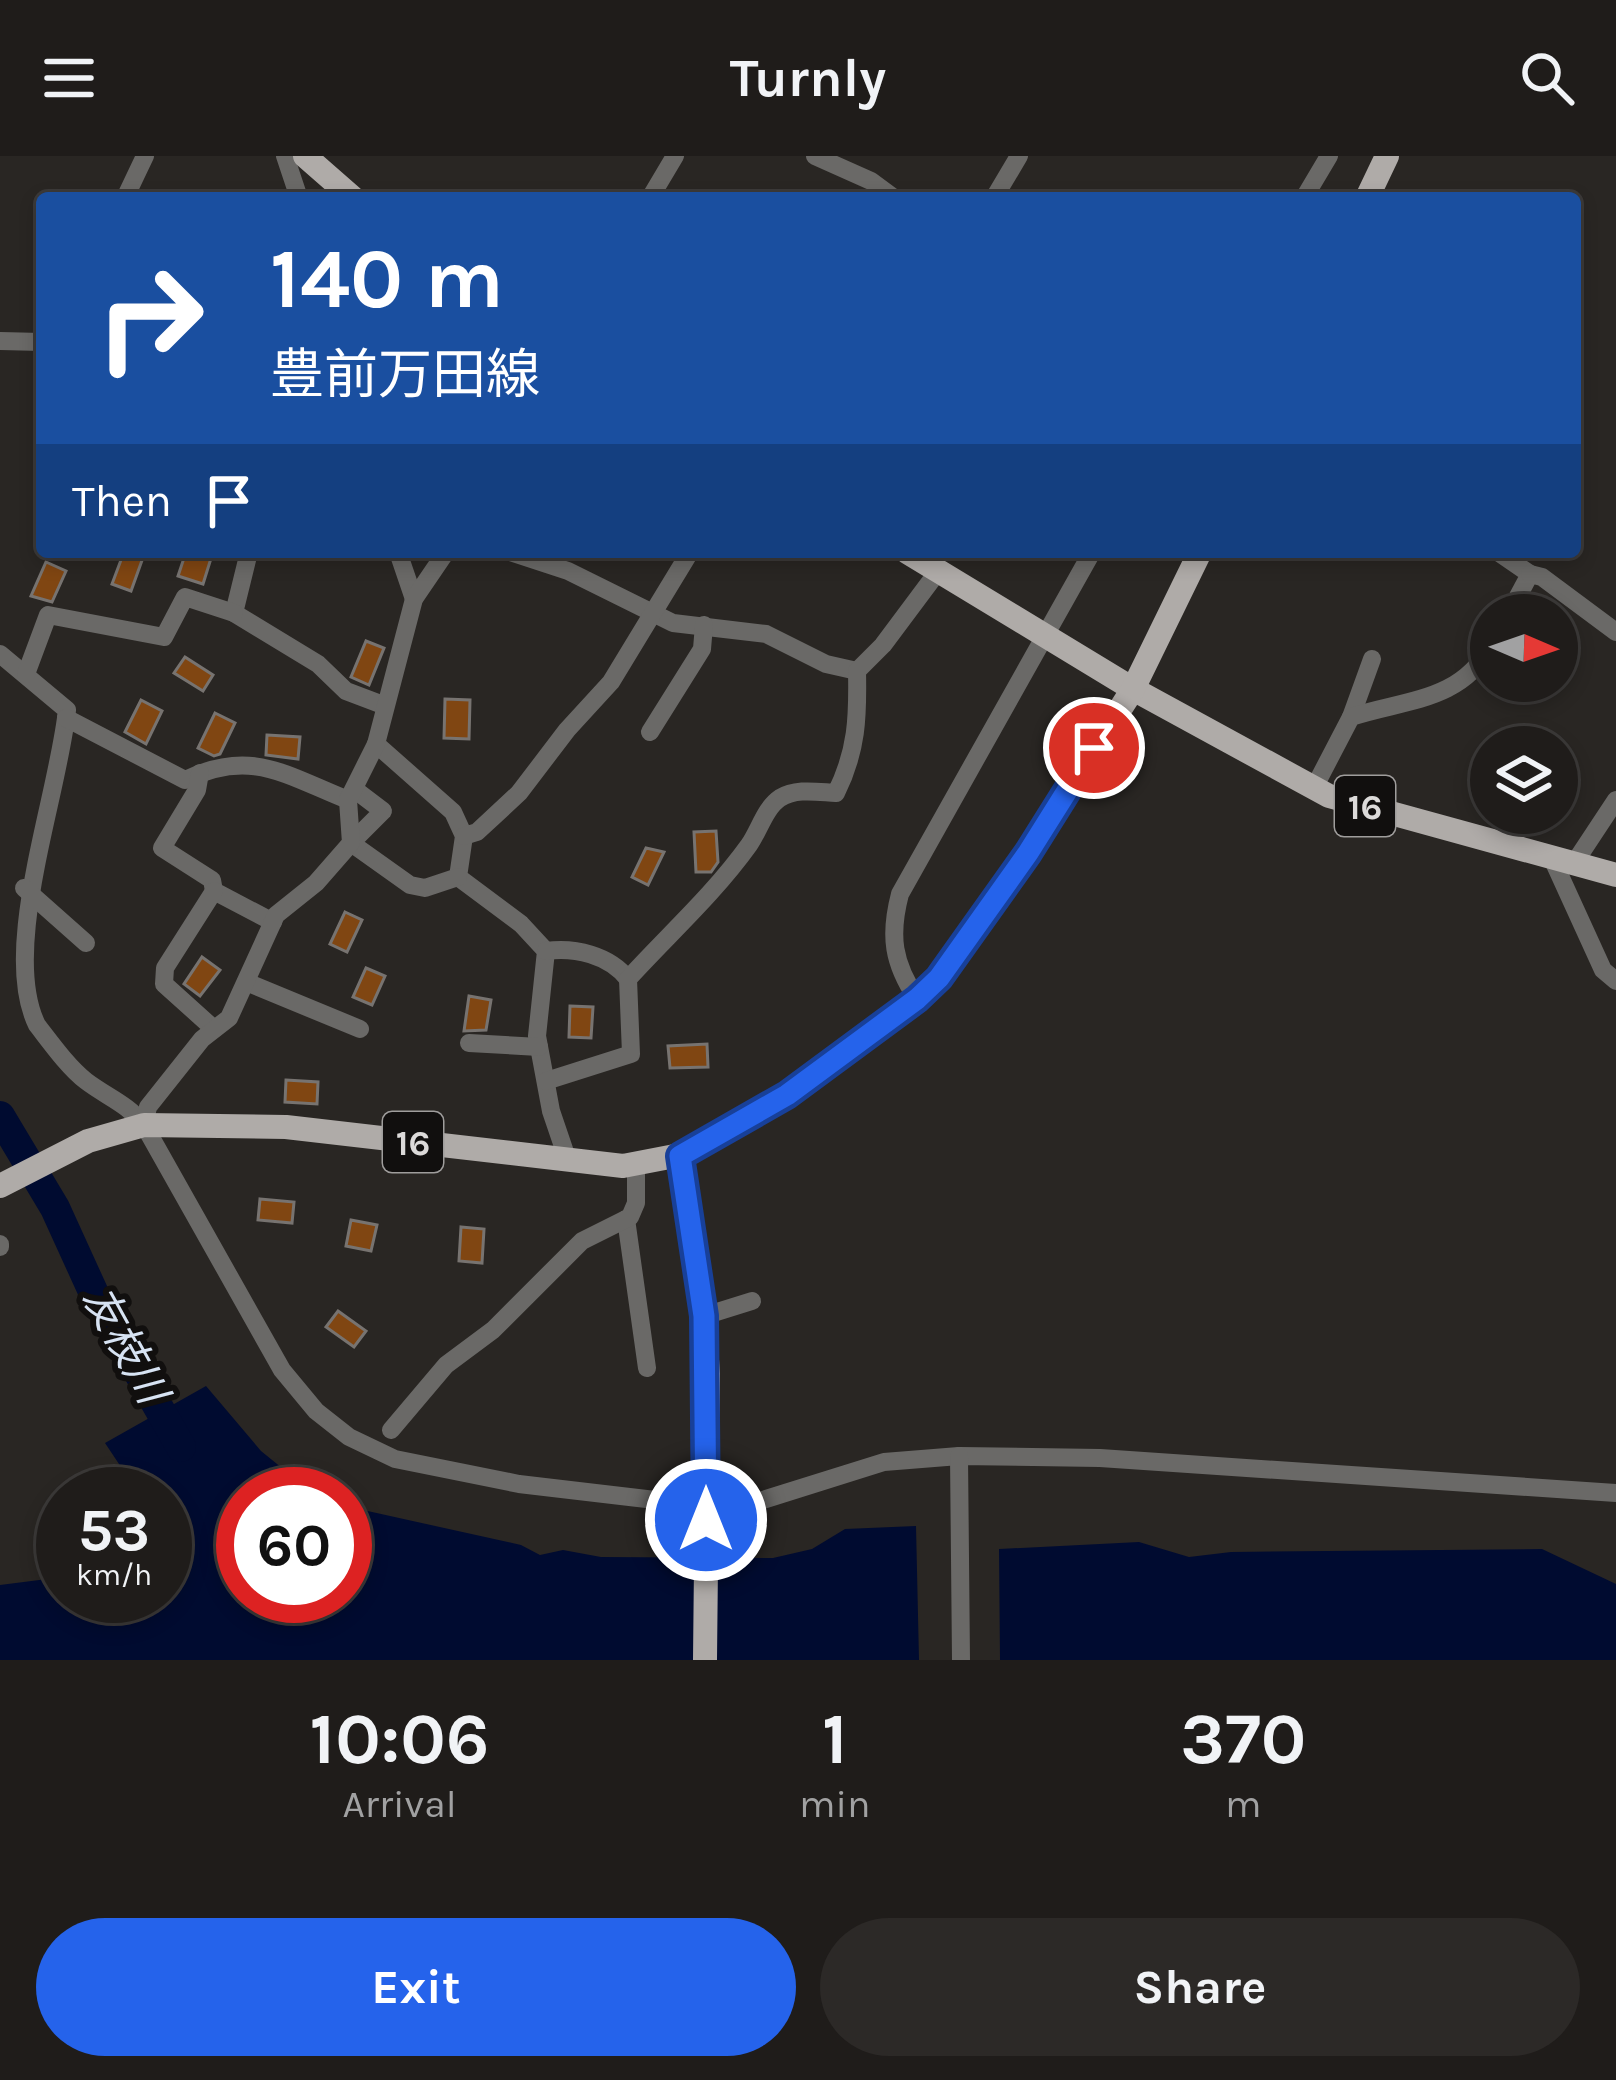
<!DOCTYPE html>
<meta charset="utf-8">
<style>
body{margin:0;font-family:Karla,"Noto Sans JP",sans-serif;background:#2c2927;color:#f1f3f6;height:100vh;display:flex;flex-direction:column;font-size:45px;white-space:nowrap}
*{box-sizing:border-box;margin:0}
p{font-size:39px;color:#a1a1a2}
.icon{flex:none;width:66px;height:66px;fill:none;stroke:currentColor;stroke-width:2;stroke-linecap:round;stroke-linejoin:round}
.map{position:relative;height:1504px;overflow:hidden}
.side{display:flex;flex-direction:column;background:#1f1c1a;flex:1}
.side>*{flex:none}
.hud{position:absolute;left:36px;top:36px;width:1545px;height:366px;border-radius:12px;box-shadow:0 6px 18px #0003,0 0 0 3px #3c3a39;background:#1a4fa0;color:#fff;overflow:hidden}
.needle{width:78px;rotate:92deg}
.tools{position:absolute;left:1470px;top:438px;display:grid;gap:24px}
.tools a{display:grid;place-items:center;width:108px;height:108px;border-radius:50%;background:#1f1c1a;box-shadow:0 6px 18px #0003,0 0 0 3px #3c3a39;font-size:60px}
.speed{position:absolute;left:36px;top:1311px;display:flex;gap:24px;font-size:60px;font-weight:700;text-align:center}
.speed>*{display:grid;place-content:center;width:156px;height:156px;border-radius:50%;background:#1f1c1a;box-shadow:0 6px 18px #0003,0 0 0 3px #3c3a39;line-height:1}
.speed small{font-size:30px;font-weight:400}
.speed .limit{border:18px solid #d22;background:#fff;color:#111}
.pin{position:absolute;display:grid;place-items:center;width:102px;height:102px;color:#fff;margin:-51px;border:6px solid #fff;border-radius:50%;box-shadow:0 3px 12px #0007}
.me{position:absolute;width:132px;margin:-66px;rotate:0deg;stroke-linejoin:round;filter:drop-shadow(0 0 9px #0008)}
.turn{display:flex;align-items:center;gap:42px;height:252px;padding:0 36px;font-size:54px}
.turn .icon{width:156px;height:156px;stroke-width:2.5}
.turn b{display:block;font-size:84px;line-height:102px}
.then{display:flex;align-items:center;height:114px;padding:0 36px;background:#0003;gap:24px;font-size:45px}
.eta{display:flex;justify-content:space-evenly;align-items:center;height:204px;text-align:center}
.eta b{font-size:72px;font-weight:700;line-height:84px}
.action{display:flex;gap:24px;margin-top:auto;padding:24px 36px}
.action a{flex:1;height:138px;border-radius:72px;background:#2563eb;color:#fff;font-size:48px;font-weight:700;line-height:138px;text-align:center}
.action a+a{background:#2c2927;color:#f1f3f6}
header{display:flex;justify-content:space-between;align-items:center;height:156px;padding:0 36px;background:#1f1c1a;font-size:54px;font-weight:700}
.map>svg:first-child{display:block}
.water{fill:#000b30}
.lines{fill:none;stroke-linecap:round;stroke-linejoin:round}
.river{stroke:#000b30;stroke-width:30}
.building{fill:#804612;stroke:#777370;stroke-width:3}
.minor{stroke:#6a6967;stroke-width:18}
.major{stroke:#afaba8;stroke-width:24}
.route-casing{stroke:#184099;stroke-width:30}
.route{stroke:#2563eb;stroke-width:21}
.labels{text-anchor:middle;stroke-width:12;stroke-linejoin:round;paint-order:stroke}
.shield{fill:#110f0e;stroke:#9f9d9c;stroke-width:3}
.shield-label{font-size:36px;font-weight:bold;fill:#dcdad9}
.water-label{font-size:42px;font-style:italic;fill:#d7e3f3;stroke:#110f0e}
</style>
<header><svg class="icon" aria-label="menu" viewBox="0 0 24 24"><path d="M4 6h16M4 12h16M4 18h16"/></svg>Turnly<svg class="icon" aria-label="search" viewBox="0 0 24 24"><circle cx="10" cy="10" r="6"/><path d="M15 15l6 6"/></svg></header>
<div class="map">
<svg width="1616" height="1504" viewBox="0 0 1616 1504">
<rect width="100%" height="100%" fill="#292623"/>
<g class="water">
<path d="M206,1230l55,65 53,43h-71v102h102v-90l176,39 19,10 23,-5 38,7 172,1 39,-9 33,-20 71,-3 3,134h-919v-75l63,-8v19h102v-102h-26l-34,-51z"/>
<path d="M1139,1386l50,15 42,-5 311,-3 74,35v76h-616l-1,-111z"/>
</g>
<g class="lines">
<path class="river" d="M0,960l55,92 41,90 85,149"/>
</g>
<g class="building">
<path d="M124,396h21l-14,39 -19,-7z"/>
<path d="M186,396h27l-10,32 -25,-8z"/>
<path d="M46,406l20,9 -14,31 -21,-6z"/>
<path d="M366,485l18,7 -15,37 -18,-8z"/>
<path d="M185,501l28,18 -10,16 -29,-18z"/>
<path d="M445,543l25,1 -1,39 -25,-1z"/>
<path d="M141,544l21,11 -16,33 -21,-12z"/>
<path d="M215,557l20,10 -15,31 -6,2 -16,-8z"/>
<path d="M267,579l33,2 -2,22 -32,-4z"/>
<path d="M716,675l2,31 -7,10h-15l-2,-40z"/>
<path d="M646,692l18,4 -16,33 -16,-8z"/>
<path d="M345,756l17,8 -15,32 -17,-8z"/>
<path d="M202,801l18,13 -20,26 -16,-12z"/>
<path d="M366,812l19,8 -13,29 -19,-8z"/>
<path d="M469,840l22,4 -5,30 -22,1z"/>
<path d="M570,850l23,1 -2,31 -22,-1z"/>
<path d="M707,888l1,23 -38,1 -2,-22z"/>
<path d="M286,924l32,2 -1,22 -32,-2z"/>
<path d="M260,1043l34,3 -2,21 -34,-3z"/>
<path d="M351,1064l26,5 -6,26 -25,-5z"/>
<path d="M461,1071l23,2 -2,34 -23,-2z"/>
<path d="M338,1155l28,20 -12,16 -28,-20z"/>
</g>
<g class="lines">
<g class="minor">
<path d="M285,0l14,42"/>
<path d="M815,0l56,25 23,17"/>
<path d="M125,42l20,-42"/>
<path d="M650,42l25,-42"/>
<path d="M994,42l25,-42"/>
<path d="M1304,42l25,-42"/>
<path d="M0,185l42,1"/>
<path d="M249,396l-15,61 84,51 28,27 37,14"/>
<path d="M398,396l16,47"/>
<path d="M510,396l58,19 105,52 93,11 60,30 31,7"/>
<path d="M1498,396l32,22 -22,41"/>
<path d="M1530,418l12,3 74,55"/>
<path d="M0,498l67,56c-9,87 -67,240 -30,315 14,18 31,42 49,56 21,16 42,23 58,44l138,245 34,41 33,26 46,22 124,25 187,22 41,-1 137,-43 75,-6 141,2 516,35"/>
<path d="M26,518l22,-59 116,22 21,-40 49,16"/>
<path d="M1351,561l21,-58"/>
<path d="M66,562l119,62c66,-32 100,-5 163,20"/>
<path d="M650,576l52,-83 2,-24"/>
<path d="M376,588l77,68 11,24 -6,41 63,47 25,27 -9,85 14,75 17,50"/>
<path d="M200,617l-3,17 -35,58 50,32 2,11 59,31"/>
<path d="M1314,632l37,-71c55,-18 109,-15 140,-71"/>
<path d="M354,633l29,22 -32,32 59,42 15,3 33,-11"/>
<path d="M464,680l13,-4 42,-39 48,-63 44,-48 79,-130"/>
<path d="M1551,700l52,114 13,11"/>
<path d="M1575,706l41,-62"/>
<path d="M24,732l62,55"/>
<path d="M214,735l-49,77 -1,16 50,45"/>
<path d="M546,795c29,-4 63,4 82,28"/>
<path d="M246,826l114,47"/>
<path d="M917,843c-24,-36 -28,-63 -17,-105l192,-342"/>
<path d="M469,887l70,4"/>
<path d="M546,925l85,-27 -3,-75c41,-45 85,-84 121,-134 10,-14 16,-37 31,-47 16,-10 37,-6 56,-5 21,-42 22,-76 21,-122l26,-26 56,-75"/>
<path d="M144,969l4,-18 54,-68 27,-21 47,-103 40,-32 35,-40 -3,-43 28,-56 38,-145 32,-47"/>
<path d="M626,1063l21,149"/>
<path d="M0,1088v3"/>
<path d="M704,1160l48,-15"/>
<path d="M391,1274l55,-65 47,-35 89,-89 48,-24 6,-14v-39"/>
<path d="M959,1300l2,204"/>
</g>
<g class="major">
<path d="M305,0l48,42"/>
<path d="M1367,42l20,-42"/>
<path d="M907,396l226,137 196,107 287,79"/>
<path d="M680,999l24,161 4,58 -3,286"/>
<path d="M0,1030l88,-45 56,-16 142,2 337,39 57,-11 32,-16 75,-44 120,-86 32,-31 89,-125 105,-164 67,-137"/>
</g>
</g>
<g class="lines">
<defs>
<path id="route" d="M706,1364l-2,-204 -24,-160 107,-61 130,-96 22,-21 89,-125 66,-105"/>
</defs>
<use href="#route" class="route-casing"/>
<use href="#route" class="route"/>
</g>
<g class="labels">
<g class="shield">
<rect x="1335" y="620" width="60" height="60" rx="9"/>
<rect x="383" y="956" width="60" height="60" rx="9"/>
</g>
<g class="shield-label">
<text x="1365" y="663">16</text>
<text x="413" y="999">16</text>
</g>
<g class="water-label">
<text transform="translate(126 1188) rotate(61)" y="15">友枝川</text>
</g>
</g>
</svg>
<div class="tools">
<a><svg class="needle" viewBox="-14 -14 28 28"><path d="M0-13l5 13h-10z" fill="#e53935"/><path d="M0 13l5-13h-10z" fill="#a1a1a2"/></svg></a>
<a><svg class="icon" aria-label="layers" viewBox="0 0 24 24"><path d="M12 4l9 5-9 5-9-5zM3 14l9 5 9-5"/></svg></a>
</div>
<div class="speed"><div>53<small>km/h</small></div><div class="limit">60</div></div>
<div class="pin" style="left:1094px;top:592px;background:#d93025"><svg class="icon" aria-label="arrive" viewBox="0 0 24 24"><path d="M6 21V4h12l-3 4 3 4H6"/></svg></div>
<svg class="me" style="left:706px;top:1364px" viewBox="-20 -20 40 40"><circle r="17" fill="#2563eb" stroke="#fff" stroke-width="3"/><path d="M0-11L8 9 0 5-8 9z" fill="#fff"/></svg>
<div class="hud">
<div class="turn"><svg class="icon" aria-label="right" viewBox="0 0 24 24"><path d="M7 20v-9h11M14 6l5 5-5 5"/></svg><div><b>140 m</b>豊前万田線</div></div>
<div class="then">Then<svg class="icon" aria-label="arrive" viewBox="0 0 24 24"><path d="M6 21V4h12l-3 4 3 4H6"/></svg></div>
</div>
</div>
<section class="side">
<div class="eta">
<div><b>10:06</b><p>Arrival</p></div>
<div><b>1</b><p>min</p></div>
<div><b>370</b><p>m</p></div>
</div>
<div class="action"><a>Exit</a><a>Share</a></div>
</section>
